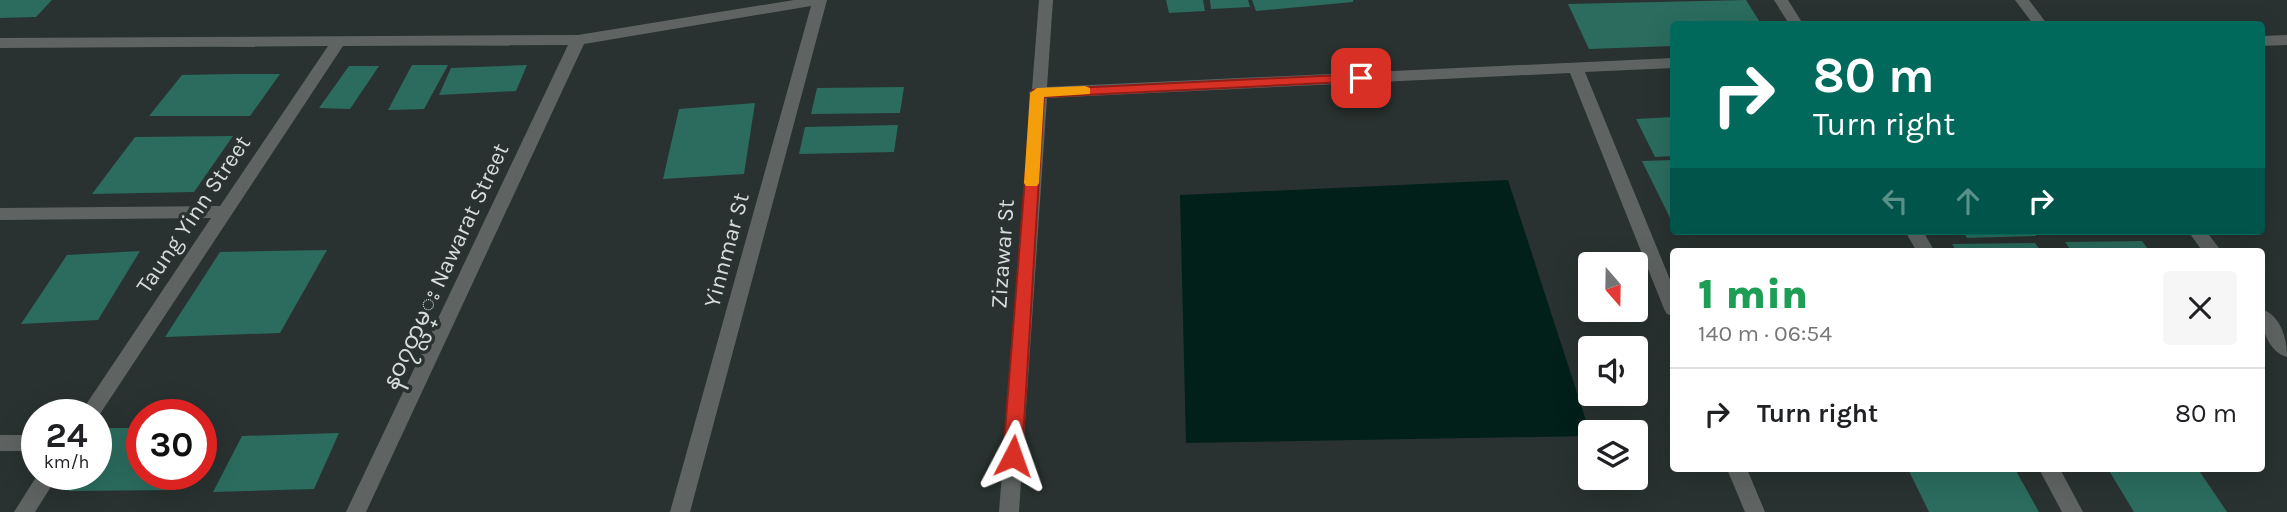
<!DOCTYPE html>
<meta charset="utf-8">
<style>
body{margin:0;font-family:Karla,"Noto Sans Myanmar",sans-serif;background:#f6f6f6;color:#202124;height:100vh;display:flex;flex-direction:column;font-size:26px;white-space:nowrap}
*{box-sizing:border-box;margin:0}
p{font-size:23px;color:#757577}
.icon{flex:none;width:38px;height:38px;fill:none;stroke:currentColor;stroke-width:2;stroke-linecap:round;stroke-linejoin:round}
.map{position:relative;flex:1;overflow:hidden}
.side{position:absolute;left:1670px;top:248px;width:595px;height:224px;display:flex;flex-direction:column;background:#fff;border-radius:7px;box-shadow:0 7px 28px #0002}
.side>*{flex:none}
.banner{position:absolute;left:1670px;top:21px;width:595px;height:214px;border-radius:7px;box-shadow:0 7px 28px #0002;background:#00695c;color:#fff;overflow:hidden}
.needle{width:46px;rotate:160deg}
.fabs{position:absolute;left:1578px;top:252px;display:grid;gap:14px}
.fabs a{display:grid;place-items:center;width:70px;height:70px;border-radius:7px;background:#fff;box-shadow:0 7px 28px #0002;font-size:35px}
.speed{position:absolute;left:21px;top:399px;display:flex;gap:14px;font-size:35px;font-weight:700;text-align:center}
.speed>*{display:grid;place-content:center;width:91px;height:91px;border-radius:50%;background:#fff;box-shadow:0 7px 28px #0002;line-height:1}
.speed small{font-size:18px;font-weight:400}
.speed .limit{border:10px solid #d22;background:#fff;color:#111}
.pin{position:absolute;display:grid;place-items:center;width:60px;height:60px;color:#fff;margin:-30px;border-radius:14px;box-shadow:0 4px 10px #0006}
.me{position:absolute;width:77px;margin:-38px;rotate:4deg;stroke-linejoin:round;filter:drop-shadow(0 0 5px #0008)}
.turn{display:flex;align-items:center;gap:24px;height:147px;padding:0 28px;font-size:32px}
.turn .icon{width:91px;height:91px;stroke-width:2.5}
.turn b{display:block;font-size:49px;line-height:60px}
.lanes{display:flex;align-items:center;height:66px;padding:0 28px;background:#0003;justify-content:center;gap:35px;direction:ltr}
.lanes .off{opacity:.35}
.round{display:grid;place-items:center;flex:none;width:74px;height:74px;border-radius:7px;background:#f6f6f6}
.head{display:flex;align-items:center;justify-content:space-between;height:119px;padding:0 28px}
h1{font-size:42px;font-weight:800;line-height:52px;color:#1e9e55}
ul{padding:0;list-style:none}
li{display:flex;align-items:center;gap:21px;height:91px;padding:0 28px;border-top:2px solid #e0e0e0}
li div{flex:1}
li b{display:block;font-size:26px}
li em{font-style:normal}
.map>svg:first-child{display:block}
.water{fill:#002019}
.building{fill:#2b6c5e}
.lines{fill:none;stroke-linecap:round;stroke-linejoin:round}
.minor{fill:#5f6463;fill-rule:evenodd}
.route{fill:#d93025;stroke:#8d1f18;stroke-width:2}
.slow{fill:#f59e0b}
.labels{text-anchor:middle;stroke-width:7;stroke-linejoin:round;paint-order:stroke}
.street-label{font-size:23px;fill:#d6dcda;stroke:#293230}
</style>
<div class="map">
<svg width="2287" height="512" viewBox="0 0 2287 512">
<rect width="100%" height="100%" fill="#293230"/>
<path class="water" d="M1508,180l83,256 -405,7 -6,-248z"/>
<g class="building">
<path d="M0,0h52l-16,17 -36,1z"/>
<path d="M1166,0h37l2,11 -36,2z"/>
<path d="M1210,0h38l2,7 -39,2z"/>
<path d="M1252,0h101v2l-97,9z"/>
<path d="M1746,0l15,24h-88v22l-84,3 -21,-45z"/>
<path d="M412,65h36l-24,44 -36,1z"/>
<path d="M527,65l-11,26 -77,4 12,-27z"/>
<path d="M349,66h30l-29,43 -31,-1z"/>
<path d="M233,74h47l-30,42h-101l33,-41z"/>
<path d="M904,87l-4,26 -89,1 6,-26z"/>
<path d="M755,103l-11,71 -81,5 16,-70z"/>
<path d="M1673,117v39l-18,1 -19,-38z"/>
<path d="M898,125l-4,27 -95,2 6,-27z"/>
<path d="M233,136l-39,56 -102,2 43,-57z"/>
<path d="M1673,160v64l-31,-63z"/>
<path d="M1963,231h70l3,5 -69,2z"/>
<path d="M2142,241l8,11h-78l-7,-10z"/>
<path d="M2035,243l7,9h-85l-5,-8z"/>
<path d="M327,250l-47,83 -115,4 55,-85z"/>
<path d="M140,251l-42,69 -77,4 46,-69z"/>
<path d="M109,428h33v46h42l-9,16 -107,1 11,-17h17v-27z"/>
<path d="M339,433l-25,56 -101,3 29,-56z"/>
<path d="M1908,469h107l24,43h-110z"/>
<path d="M2108,469h90l29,43h-93z"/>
</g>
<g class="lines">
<g class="minor">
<path d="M794,0h33l-137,512h-20l141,-506 -227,38 -218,468h-20l222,-467 -225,1 -247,374v-5h-17l132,-197 -211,2v-12l220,-2 108,-160 -328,2v-10l578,-3z"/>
<path d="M1039,0h14l-6,87 626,-29v10l-88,4 88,215v29l-6,-2 -3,-5 -94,-236 -523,25 -28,414h-20l32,-416 -2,-3 3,-4z"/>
<path d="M1774,0h14l15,24h-14z"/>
<path d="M2015,0h14l18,24h-14z"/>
<path d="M2287,35v10l-26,1v-10z"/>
<path d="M1905,231h18l12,21h-18z"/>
<path d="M2188,231h18l16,21h-19z"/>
<path d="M2261,309c20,6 26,30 26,48 -20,-6 -26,-30 -26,-48z"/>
<rect x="0" y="435" width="37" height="16"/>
<path d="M1727,469h20l18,43h-20z"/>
<path d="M2039,469h21l23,43h-21z"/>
<path d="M38,474h21l-24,38h-21z"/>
</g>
</g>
<path class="route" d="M1361,74l7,4 -2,3 -322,16 -22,359 -3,6 -6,2 -7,-2 -3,-6 29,-366z"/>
<path class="slow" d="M1085,86l5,2v6l-46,3 -5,86 -2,3h-11l-2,-3 6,-90 7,-5z"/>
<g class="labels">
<g class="street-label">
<text transform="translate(193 214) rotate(-56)" y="8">Taung Yinn Street</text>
<text transform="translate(726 250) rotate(-75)" y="8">Yinnmar St</text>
<text transform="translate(1002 254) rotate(-86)" y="8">Zizawar St</text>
<text transform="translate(445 266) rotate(-65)" y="8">နဝ၇တ္လမ္း Nawarat Street</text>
</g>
</g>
</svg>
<div class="fabs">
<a><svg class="needle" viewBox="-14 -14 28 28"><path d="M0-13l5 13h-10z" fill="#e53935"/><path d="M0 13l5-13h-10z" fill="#757577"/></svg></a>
<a><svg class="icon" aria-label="sound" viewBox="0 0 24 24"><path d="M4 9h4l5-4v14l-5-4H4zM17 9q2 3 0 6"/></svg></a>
<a><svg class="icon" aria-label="layers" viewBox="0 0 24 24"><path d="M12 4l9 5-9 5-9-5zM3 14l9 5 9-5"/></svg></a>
</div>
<div class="speed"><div>24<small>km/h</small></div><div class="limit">30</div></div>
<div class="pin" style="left:1361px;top:78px;background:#d93025"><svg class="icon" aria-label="arrive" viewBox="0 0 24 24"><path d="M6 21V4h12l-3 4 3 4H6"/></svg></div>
<svg class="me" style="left:1013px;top:456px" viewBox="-20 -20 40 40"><path d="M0-17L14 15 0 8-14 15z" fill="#d93025" stroke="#fff" stroke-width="4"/></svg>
<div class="banner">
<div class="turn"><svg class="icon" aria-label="right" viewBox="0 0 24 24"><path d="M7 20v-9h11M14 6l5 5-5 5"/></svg><div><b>80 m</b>Turn right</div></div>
<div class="lanes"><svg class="icon off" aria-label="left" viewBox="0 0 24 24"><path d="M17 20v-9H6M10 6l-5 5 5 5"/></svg><svg class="icon off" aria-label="ahead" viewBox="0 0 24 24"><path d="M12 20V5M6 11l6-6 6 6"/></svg><svg class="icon" aria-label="right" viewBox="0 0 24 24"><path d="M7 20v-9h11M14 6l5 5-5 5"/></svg></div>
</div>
<section class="side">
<div class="head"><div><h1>1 min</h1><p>140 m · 06:54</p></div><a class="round"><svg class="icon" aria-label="close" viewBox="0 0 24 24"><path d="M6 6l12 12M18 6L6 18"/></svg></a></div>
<ul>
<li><svg class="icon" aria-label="right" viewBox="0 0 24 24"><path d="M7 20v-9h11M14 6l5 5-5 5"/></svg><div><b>Turn right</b></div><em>80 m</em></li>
</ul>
</section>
</div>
